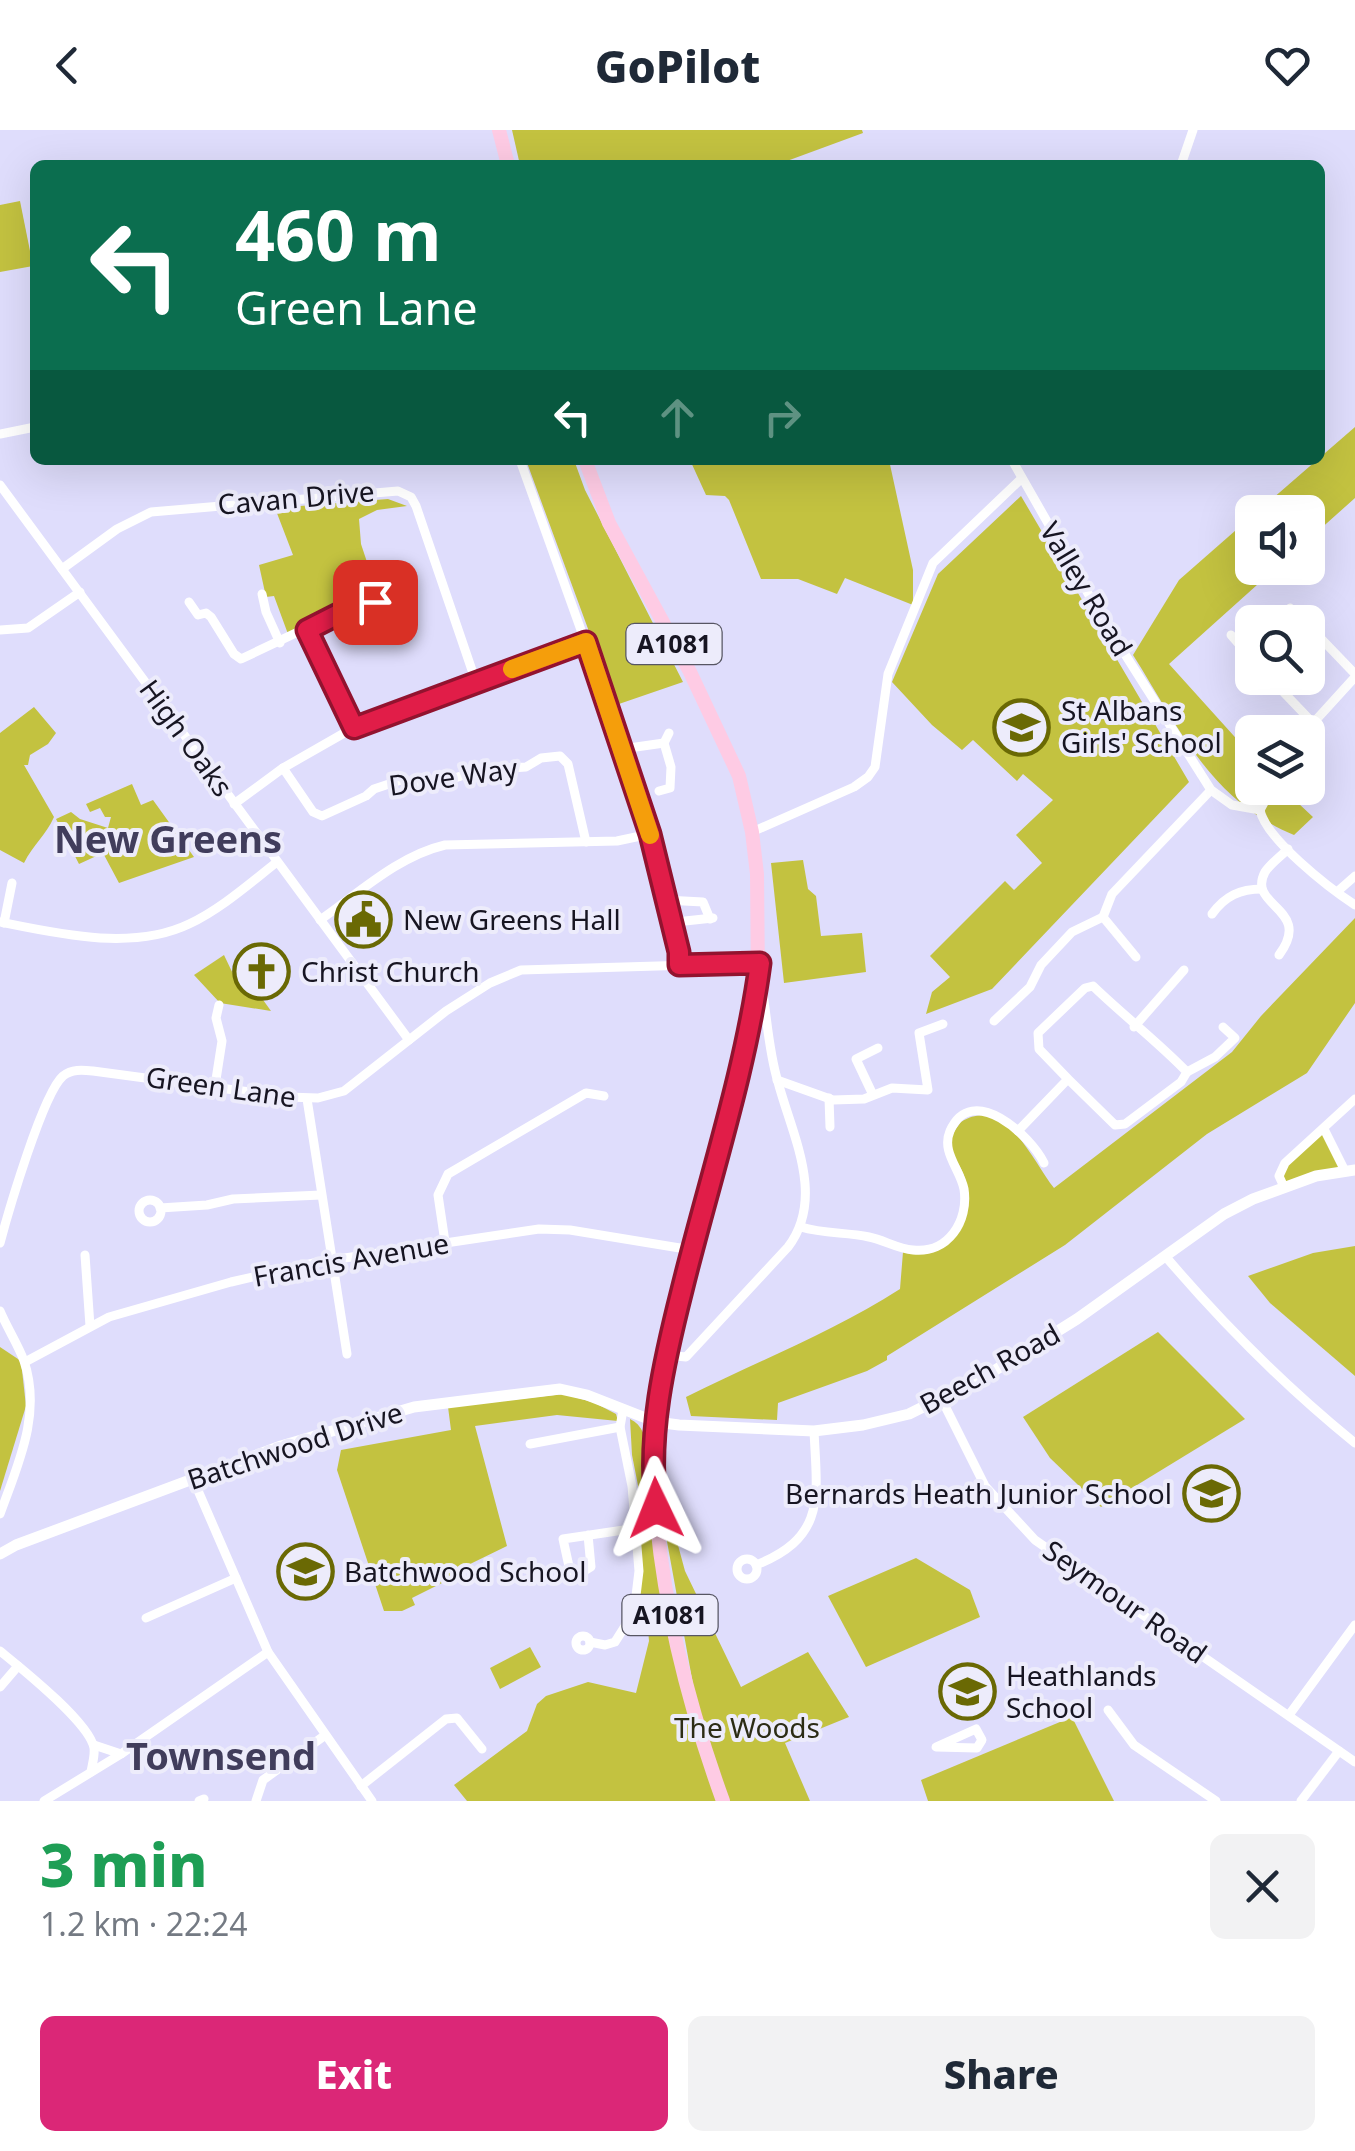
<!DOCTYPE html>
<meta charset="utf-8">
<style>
body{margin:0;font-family:"Noto Sans",sans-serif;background:#f2f2f3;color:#1f2937;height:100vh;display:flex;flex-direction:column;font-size:38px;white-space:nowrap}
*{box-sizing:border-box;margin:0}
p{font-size:32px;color:#747a83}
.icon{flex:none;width:55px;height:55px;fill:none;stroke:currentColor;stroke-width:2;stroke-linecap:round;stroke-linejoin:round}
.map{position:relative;height:1671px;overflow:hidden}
.side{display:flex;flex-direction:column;background:#fff;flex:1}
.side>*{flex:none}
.guide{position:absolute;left:30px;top:30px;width:1295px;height:305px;border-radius:15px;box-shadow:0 10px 40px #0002;background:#0b6e4f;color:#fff;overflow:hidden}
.tools{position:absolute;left:1235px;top:365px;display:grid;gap:20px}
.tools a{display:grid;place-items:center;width:90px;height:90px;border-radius:15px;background:#fff;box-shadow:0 10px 40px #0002;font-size:50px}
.pin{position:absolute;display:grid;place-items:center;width:85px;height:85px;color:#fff;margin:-42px;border-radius:20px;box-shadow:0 5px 15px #0006}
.me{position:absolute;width:110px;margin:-55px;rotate:358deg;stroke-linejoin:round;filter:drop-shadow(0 0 8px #0008)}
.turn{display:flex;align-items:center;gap:35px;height:210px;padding:0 40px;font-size:45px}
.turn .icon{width:130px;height:130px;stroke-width:2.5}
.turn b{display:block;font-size:70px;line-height:85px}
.lanes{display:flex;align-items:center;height:95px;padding:0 40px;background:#0003;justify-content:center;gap:50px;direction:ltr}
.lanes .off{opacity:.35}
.round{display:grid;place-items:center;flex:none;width:105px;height:105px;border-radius:15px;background:#f2f2f3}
.head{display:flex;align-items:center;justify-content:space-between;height:170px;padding:0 40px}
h1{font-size:60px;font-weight:800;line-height:75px;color:#1e9e55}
.action{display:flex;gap:20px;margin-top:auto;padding:20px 40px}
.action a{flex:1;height:115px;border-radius:15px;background:#db2777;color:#fff;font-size:40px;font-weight:800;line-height:115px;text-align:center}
.action a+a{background:#f2f2f3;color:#1f2937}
header{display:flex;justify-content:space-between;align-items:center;height:130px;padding:0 40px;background:#fff;font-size:45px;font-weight:800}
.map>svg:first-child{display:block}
.green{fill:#c3c240}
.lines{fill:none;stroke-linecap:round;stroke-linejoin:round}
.minor{stroke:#fff;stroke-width:9}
.tertiary{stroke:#fff;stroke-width:11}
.primary{stroke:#fecbe4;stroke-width:14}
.route-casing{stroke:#92132f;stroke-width:25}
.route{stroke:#e11d48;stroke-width:18}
.slow{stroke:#f59e0b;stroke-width:18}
.labels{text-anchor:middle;stroke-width:8;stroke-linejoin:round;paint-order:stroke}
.shield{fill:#edecfb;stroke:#575663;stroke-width:2.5}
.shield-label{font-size:25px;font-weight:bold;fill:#171522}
.street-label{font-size:28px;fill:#171522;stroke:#edecfb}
.poi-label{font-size:28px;fill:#171522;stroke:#edecfb;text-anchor:start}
.park-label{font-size:28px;fill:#2c2c15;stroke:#edecfb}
.district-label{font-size:38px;font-weight:bold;fill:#413d5c;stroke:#edecfb}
</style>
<header><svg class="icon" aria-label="back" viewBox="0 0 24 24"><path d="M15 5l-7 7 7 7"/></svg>GoPilot<svg class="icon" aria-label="heart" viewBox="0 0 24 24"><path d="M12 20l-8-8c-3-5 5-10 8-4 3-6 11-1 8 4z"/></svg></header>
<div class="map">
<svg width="1355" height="1671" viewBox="0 0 1355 1671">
<rect width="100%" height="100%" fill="#dfddfc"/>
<g class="green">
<path d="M512,0h350l1,3 -87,32h-256z"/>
<path d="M20,71l13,65 -33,6v-67z"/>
<path d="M1355,297v71l-47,42v-28h-51z"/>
<path d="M526,330h48l11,30 98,192 -67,23z"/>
<path d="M690,330h199l24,110v35l-68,-27 -8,16 -39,-15h-37l-32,-79 -4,-4 -19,-1z"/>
<path d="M1021,366l168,286 -197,207 -66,25 6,-22 18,-15 -20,-21 75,-75 9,9 28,-27 -26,-28 37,-35 -30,-26 -6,7 -44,-41 -11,10 -30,-25 -40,-43 46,-108z"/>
<path d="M388,369l19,7 -30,4 -18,9 2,25 14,42 -15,8 -4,9 -68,31 -14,-38 -8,1 -7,-32 34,-10 -18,-47z"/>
<path d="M1252,386v52h24l-107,96 83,92v32h30l31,29 -19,18c-84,-35 -115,-107 -161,-180l46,-75z"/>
<path d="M34,577l22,26 -8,11 -18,11 -2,10h-4l30,52c-8,18 -21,28 -30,46l-24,-13v-117z"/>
<path d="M132,654l9,21 12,-5 41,57 -75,26 -16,-30 -24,11 -23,-45 15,-7 9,7 28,9 3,-11h-6l-5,-9 -10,4 -4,-8z"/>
<path d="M803,730l5,29 8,7 5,40 41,-3 4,39 -82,11 -13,-120z"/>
<path d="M1355,788v85l-48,70 -100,61 -142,111 -178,111v4l-20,11 -89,32 -1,17 -86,-4 -5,-19c72,-36 147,-65 214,-108l3,-37c45,9 74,-30 62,-73 -3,-13 -14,-22 -14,-36 0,-9 5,-14 10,-21 45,-28 72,40 93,66l178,-136 29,-36z"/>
<path d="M224,825l10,21 9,-4 28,39 -51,-8 -26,-28z"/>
<path d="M1324,999l21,42 -61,16 -5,-11 6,-13z"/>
<path d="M1355,1116v130l-85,-73 -22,-27 65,-23z"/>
<path d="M1158,1202l87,87 -144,88 -51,-49 -27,-41z"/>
<path d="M0,1217l21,14 5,45 -26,85z"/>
<path d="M564,1264l31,9 21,11 2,7 -61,-6 -82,11 32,120 -41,20 -2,6 -52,26 3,7 -13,6h-18l-47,-141 4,-20 110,-20 -3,-23z"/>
<path d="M630,1289c25,11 15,54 20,78 20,102 45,203 68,304h-251l-13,-16 73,-54 10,-27 9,-8 42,-14 48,11 13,-52 -3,-35 -9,-2 2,-65 9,-3 -16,-81z"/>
<path d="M672,1393l13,48 56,116 67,-35 41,65 -64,26 25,58h-83l-30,-95 -33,-181z"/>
<path d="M916,1428l54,32 10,27 -114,50 -38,-71z"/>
<path d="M530,1517l11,20 -41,22 -10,-21z"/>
<path d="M1072,1587l42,84h-186l-7,-21z"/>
</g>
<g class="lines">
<g class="minor">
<path d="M1181,35l12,-35"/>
<path d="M0,304l35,-7"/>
<path d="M520,330l99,276 31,98 29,131"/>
<path d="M1012,330l90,158 109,172 21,15 28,5"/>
<path d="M0,355l409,555"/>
<path d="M62,439l55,-40 34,-17 247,-21 13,6 5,9 60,176"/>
<path d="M262,464l4,18 14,31"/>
<path d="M189,472l9,13 8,-2 5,4 23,37 7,5 129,-61 20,36"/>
<path d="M1290,478l15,14"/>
<path d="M1308,495l47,49"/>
<path d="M0,500l28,-2 52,-36"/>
<path d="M307,500l46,98"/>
<path d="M1231,505l21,24"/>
<path d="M1270,548l42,44"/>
<path d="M1305,602l50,-55"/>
<path d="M622,619l42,-6"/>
<path d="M283,638l30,44 9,4 44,-20 8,-7 27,-9 16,5h18l43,-15 48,-3 15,-9 19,-2 8,8 18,78"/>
<path d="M659,661l11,-3 1,-21 -7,-24 5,-10"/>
<path d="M234,674l49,-36 70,-40 233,-85"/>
<path d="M1260,680c6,29 69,78 95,95"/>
<path d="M1260,680l12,-22"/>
<path d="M752,702l102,-45 14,-10 7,-10 13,-93 45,-111 88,-84"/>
<path d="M1338,761l17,-15"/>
<path d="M665,770l38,2 7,17"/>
<path d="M1212,784c13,-18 28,-25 50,-25"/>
<path d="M1103,787l9,-23 99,-104"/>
<path d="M1103,787l33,40"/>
<path d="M320,790c39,-27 78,-64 125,-75l172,-4 33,-7"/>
<path d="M685,791l28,-3"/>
<path d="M0,792c59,12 133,29 189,2 32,-15 61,-41 88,-62"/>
<path d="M4,793l8,-40"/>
<path d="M1279,825c35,-47 -33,-48 -14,-83 5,-8 16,-16 23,-23"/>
<path d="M994,891l36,-34 11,-22 31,-33 31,-15"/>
<path d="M1134,897l50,-57"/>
<path d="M1187,942l28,-15 20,-19 -12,-11"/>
<path d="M777,950l56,20 31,-1 28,-11 36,2 -9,-57 24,-9"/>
<path d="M215,956l7,-45 -6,-23 3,-13"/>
<path d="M873,965l-17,-36 22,-11"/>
<path d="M829,968l1,29"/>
<path d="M307,969l40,255"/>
<path d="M1324,999l21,42"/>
<path d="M1018,1001l50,-52 -29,-30 -1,-16 47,-45 8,-2c31,30 64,55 94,86l-6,10 -56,42 -10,1 -47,-46"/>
<path d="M1284,1057l-5,-11 6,-13 70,-64"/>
<circle cx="150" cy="1081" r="11"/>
<path d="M160,1078l47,-3 26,-6 88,-4"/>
<path d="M801,1097c23,7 45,5 68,10 15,3 29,12 44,13 35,4 56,-29 51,-61 -4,-20 -23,-37 -14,-58 22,-50 81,5 94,32"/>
<path d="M445,1112l-7,-47 10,-21 138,-81 18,3"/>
<path d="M0,1113c8,-30 43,-150 63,-167 9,-7 19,-6 30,-5l194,26 31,1 26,-7 102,-80 44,-28 31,-13 239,-7"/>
<path d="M85,1125l5,71"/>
<path d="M1166,1127c58,68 120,130 189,186"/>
<path d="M0,1181c7,17 18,33 24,50 18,53 -6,103 -24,153"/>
<path d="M666,1225l20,2 102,-110c38,-50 4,-112 -10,-165 -10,-32 -11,-68 -17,-101"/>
<path d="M25,1232l84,-45 122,-35 87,-20 221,-33 31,1 122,20"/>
<path d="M942,1270l43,86 50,54 320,222"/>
<path d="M530,1314l90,-17"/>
<path d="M193,1349l75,173 104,149"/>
<path d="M588,1405l3,32 -5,3 -16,1 -7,-32 74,-11"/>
<circle cx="747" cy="1439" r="10"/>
<path d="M756,1435c71,-28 61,-69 58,-134"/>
<path d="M146,1488l90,-40"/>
<circle cx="583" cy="1513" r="7"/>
<path d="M590,1512l15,3 10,-3 19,-30 5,-41 -7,-85 -12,-59 3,-17"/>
<path d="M0,1521c22,18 89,71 94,97 1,8 -2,17 -3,24"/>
<path d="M0,1557l18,-21"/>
<path d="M1108,1580l26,35 82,56"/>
<path d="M1289,1585l66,-90"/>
<path d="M976,1599l6,11 -5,8 -41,-1z"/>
<path d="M94,1615l27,9"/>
<path d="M361,1656l85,-67 11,-1 25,31"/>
<path d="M44,1671l77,-47 147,-102"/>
<path d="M199,1671l5,-2"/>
<path d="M256,1671l7,-21 61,-44"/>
<path d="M1301,1671l38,-50"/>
</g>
<path class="tertiary" d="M0,1424l16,-9 265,-99 133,-39 146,-18 27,6 69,27 23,3 135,6 49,-6 46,-11 80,-40 88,-55 147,-105 29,-15 63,-23 39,-6"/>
<g class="primary">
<path d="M499,0l9,35"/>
<path d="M585,330l24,63 81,149 49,104 13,56 5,42 1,106 -92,375c-7,43 -15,88 -12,131 6,108 32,213 69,315"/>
</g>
</g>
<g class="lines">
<defs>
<path id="route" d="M375,472l-5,-4 -63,32 47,98 232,-86 64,192 29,118v13l81,-2c-14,107 -52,221 -78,327 -18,71 -35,144 -26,218"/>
</defs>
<use href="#route" class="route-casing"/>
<use href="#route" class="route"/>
<path class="slow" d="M512,539l74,-27 64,193"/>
</g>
<defs>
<symbol id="school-ring" viewBox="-11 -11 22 22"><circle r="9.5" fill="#edecfb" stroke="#6a6904" stroke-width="1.5"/><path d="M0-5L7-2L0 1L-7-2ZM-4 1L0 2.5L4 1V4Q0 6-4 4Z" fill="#6a6904"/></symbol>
<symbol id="civic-ring" viewBox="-11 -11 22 22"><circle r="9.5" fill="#edecfb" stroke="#6a6904" stroke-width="1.5"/><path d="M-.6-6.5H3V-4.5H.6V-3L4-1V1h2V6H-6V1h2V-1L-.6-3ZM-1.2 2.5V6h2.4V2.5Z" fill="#6a6904"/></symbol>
<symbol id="church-ring" viewBox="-11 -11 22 22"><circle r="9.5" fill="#edecfb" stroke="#6a6904" stroke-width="1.5"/><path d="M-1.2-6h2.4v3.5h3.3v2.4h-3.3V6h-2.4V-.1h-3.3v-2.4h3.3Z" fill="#6a6904"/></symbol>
</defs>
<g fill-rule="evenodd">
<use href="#school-ring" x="990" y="566" width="63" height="63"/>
<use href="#civic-ring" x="332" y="758" width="63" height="63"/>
<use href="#church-ring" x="230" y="810" width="63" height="63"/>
<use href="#school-ring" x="1180" y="1332" width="63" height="63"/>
<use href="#school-ring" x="274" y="1410" width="63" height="63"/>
<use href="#school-ring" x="936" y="1530" width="63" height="63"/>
</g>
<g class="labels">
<g class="shield">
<rect x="626.5" y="494" width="95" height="40" rx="8"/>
<rect x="622.5" y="1465" width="95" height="40" rx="8"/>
</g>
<g class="shield-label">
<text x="674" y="523">A1081</text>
<text x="670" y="1494">A1081</text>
</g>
<g class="street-label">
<text transform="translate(296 368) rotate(-5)" y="10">Cavan Drive</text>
<text transform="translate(1086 459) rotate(59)" y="10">Valley Road</text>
<text transform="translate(186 608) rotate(54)" y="10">High Oaks</text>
<text transform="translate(453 647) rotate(-8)" y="10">Dove Way</text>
<text transform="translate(221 957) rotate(8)" y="10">Green Lane</text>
<text transform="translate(351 1130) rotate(-10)" y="10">Francis Avenue</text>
<text transform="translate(990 1239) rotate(-29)" y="10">Beech Road</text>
<text transform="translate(295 1316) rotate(-18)" y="10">Batchwood Drive</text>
<text transform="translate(1125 1472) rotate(35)" y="10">Seymour Road</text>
</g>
<g class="poi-label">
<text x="1061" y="591">St Albans<tspan x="1061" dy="32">Girls' School</tspan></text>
<text x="403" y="800">New Greens Hall</text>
<text x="301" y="852">Christ Church</text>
<text x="1172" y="1374" text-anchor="end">Bernards Heath Junior School</text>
<text x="344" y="1452">Batchwood School</text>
<text x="1006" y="1556">Heathlands<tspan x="1006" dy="32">School</tspan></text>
</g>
<g class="park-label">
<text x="747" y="1608">The Woods</text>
</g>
<g class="district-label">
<text x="168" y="723">New Greens</text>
<text x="221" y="1640">Townsend</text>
</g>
</g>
</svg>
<div class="tools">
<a><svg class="icon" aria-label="sound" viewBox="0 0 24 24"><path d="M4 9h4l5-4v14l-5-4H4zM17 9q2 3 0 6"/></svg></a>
<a><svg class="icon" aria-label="search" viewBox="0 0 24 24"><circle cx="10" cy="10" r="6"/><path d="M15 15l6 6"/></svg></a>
<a><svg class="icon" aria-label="layers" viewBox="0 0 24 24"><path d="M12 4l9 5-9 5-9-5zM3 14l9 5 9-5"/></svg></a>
</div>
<div class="pin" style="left:375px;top:472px;background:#d93025"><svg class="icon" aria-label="arrive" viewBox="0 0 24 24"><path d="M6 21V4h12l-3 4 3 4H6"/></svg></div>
<svg class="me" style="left:656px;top:1378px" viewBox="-20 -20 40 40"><path d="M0-17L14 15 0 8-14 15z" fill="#e11d48" stroke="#fff" stroke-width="4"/></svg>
<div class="guide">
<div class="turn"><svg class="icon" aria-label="left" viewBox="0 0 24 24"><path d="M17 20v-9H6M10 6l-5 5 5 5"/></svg><div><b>460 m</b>Green Lane</div></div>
<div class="lanes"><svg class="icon" aria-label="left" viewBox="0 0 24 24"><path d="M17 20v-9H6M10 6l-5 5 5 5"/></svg><svg class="icon off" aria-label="ahead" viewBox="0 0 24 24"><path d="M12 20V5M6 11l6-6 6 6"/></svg><svg class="icon off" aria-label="right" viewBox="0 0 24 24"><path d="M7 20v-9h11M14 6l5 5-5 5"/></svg></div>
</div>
</div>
<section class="side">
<div class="head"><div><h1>3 min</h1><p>1.2 km · 22:24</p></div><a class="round"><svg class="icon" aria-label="close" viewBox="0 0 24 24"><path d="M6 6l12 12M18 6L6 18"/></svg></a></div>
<div class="action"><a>Exit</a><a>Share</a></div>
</section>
